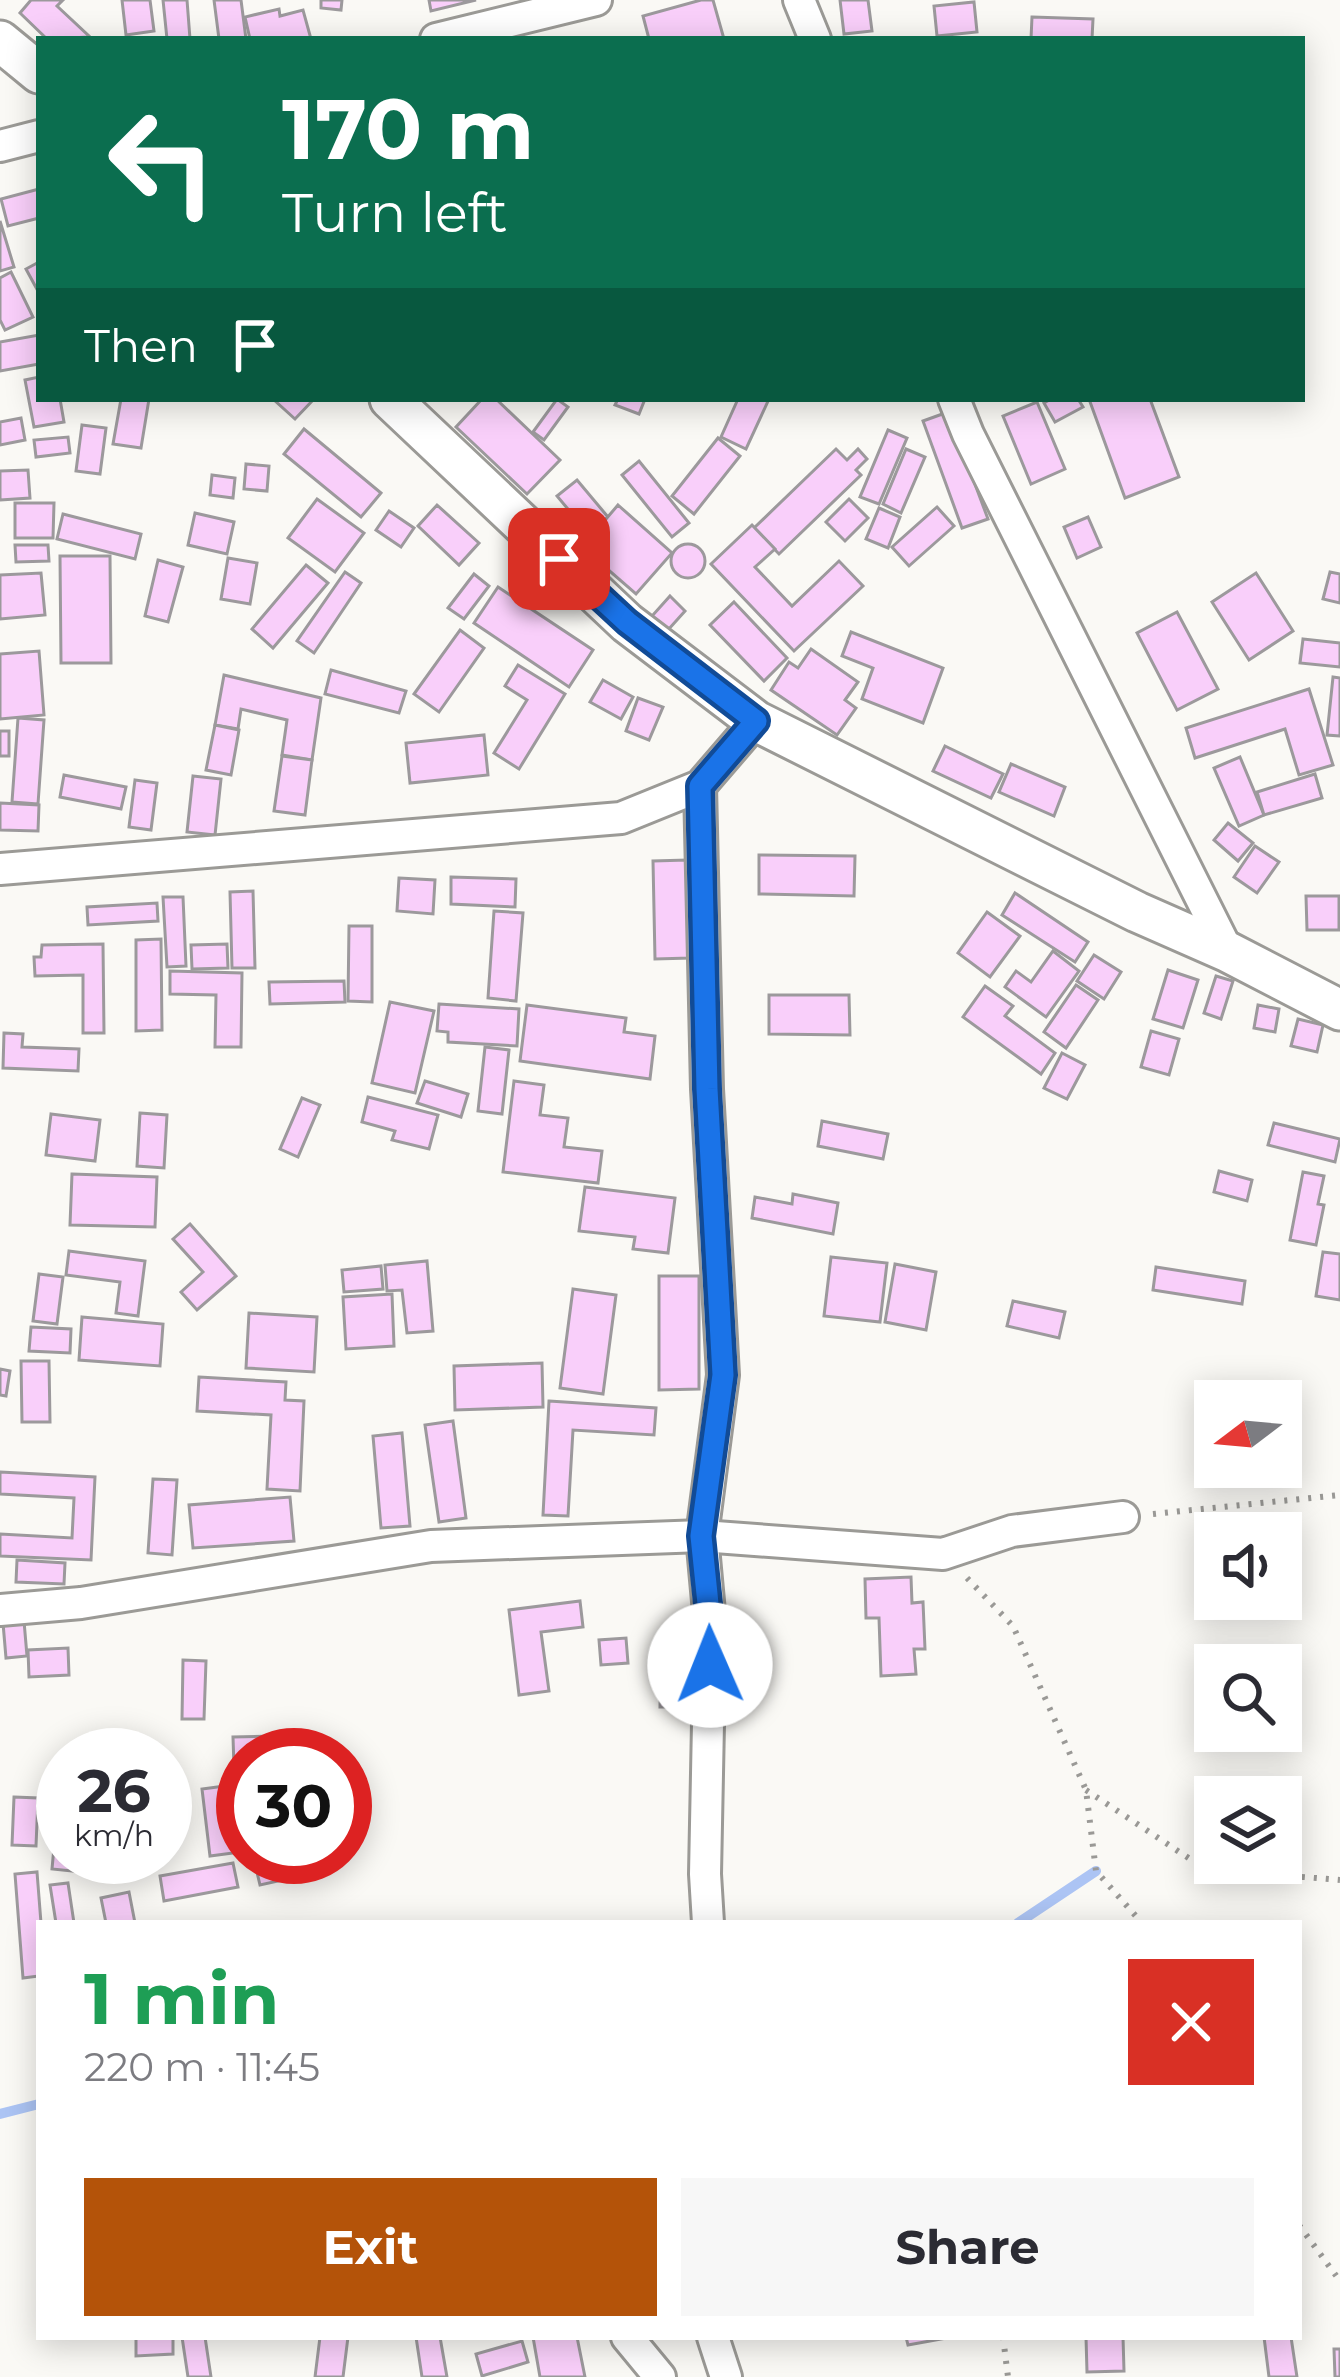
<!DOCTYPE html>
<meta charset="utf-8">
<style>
body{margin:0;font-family:Montserrat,sans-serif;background:#f7f7f7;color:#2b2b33;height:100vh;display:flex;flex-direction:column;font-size:45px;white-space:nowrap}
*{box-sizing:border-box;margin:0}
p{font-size:39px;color:#7c7c81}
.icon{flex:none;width:66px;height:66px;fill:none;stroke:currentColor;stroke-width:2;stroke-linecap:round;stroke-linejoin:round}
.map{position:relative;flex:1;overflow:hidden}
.panel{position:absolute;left:36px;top:1920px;width:1266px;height:420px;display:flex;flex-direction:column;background:#fff;border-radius:0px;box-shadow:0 6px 30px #0003}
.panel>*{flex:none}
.guide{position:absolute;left:36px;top:36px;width:1269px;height:366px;border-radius:0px;box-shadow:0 6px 30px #0003;background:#0b6e4f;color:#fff;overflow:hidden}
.needle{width:78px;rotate:254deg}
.controls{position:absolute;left:1194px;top:1380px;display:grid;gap:24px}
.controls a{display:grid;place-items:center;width:108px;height:108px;border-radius:0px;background:#fff;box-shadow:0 6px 30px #0003;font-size:60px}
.speed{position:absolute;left:36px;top:1728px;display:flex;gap:24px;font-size:60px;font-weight:700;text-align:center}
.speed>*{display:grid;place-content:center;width:156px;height:156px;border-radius:50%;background:#fff;box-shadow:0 6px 30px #0003;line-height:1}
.speed small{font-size:30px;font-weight:400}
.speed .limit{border:18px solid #d22;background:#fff;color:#111}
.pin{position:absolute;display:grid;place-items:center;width:102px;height:102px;color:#fff;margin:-51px;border-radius:24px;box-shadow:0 6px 18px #0006}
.me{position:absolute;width:132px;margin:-66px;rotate:359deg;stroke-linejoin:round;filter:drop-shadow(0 0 9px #0008)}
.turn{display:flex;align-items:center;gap:42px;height:252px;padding:0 48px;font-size:54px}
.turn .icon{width:156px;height:156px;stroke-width:2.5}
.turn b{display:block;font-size:84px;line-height:102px}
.then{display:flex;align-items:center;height:114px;padding:0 48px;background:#0003;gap:24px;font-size:45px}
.round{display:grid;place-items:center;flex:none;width:126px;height:126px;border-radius:0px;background:#f7f7f7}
.overview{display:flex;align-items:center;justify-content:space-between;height:204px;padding:0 48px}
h1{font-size:72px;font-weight:700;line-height:90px;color:#1e9e55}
.primary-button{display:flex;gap:24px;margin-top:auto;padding:24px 48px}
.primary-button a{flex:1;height:138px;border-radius:0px;background:#b45309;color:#fff;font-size:48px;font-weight:700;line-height:138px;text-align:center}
.primary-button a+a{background:#f7f7f7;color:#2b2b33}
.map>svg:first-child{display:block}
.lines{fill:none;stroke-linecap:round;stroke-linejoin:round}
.stream{stroke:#acc4f4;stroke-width:10}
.building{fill:#f9cffa;stroke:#9c999c;stroke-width:3}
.minor-casing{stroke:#9b9a96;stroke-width:36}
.tertiary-casing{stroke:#9b9a96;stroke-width:45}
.path{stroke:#9a9996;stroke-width:6;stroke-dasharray:3 9;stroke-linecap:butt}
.minor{stroke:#fff;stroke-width:30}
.tertiary{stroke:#fff;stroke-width:39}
.route-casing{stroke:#114b97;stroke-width:30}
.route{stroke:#1a73e8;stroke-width:21}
</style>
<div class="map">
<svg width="1340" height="2377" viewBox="0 0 1340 2377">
<rect width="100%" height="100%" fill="#faf9f5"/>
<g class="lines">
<g class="stream">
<path d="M1018,1923l78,-52"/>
<path d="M0,2114l39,-10"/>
</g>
</g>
<g class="building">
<path d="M31,0h32l-6,6 33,31 -43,2 -27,-26z"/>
<path d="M122,0h28l4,31 -28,4z"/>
<path d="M163,0h24l3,39h-23z"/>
<path d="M214,0h27l5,39h-27z"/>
<path d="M321,0h21l-1,10 -20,-2z"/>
<path d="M429,0h47l-45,11z"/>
<path d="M701,0h12l11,39h-75l-6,-23z"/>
<path d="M840,0h28l4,31 -28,3z"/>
<path d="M974,2l3,30 -40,4 -3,-30z"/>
<path d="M279,9l1,7 23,-6 8,29h-61l-5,-22z"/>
<path d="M1032,17l61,2 -1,20h-61z"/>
<path d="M39,189v29l-31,8 -7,-27z"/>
<path d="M0,221l14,46 -14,4z"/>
<path d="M39,262v31l-13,-24z"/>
<path d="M11,272l22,45 -28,13 -5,-10v-42z"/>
<path d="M39,335v29l-39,7v-29z"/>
<path d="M39,377v22h21l4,23 -30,5 -9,-47z"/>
<path d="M121,399h28l-8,49 -28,-4z"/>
<path d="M273,399h41l-19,20z"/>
<path d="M482,399h14l64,61 -33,34 -71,-67z"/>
<path d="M557,399l11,8 -24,33 -11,-8z"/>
<path d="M618,399h27l-6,15 -24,-9z"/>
<path d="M738,399h31l-23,50 -25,-12z"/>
<path d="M1051,399h27l5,8 -28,15 -11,-19z"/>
<path d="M1089,399h61l29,78 -54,21z"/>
<path d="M1037,402l28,67 -34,15 -28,-68z"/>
<path d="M948,412l40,107 -26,9 -39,-107z"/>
<path d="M21,418l4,22 -25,5v-23z"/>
<path d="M82,425l24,3 -6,46 -24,-3z"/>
<path d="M304,429l77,64 -20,24 -77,-63z"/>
<path d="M888,430l19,8 -28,66 -19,-7z"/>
<path d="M68,437l2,16 -34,4 -2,-17z"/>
<path d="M718,438l22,18 -46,58 -22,-18z"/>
<path d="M836,449l11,11 11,-11 9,10 -11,11 5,5 -82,79 -25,-26z"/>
<path d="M906,449l19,8 -24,56 -18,-9z"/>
<path d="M639,461l50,62 -17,14 -50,-62z"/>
<path d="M246,464l23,2 -2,25 -23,-2z"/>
<path d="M28,470l2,28 -30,2v-29z"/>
<path d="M212,475l23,3 -2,20 -23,-3z"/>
<path d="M577,480l31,37 -20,16 -31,-37z"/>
<path d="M317,499l47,34 -29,39 -47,-34z"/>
<path d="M849,499l19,19 -23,23 -19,-19z"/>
<path d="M15,503h39l-1,35h-38z"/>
<path d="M437,505l42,38 -20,22 -41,-39z"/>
<path d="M618,505l54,48 -36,41 -54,-47z"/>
<path d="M937,507l17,19 -45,40 -17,-19z"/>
<path d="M879,508l21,9 -12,31 -22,-9z"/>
<path d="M389,511l25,17 -13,19 -25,-17z"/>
<path d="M195,513l39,9 -7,32 -39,-9z"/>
<path d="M63,514l78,20 -6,25 -78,-20z"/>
<path d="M1088,517l13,30 -24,11 -13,-31z"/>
<path d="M752,525l23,24 -20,18 37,39 47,-45 24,25 -69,65 -83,-87z"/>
<circle cx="688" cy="561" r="17"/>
<path d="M15,545h33l1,16 -33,1z"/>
<path d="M60,556h50l1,107h-50z"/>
<path d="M228,558l29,5 -7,41 -29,-5z"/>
<path d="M158,560l25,7 -15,55 -23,-6z"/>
<path d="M306,565l22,18 -55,65 -21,-19z"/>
<path d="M345,572l16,11 -47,70 -17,-12z"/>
<path d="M1330,572l10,2v29l-17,-4z"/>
<path d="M41,573l4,42 -45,4v-44z"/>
<path d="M1256,573l37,58 -44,29 -37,-58z"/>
<path d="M474,574l15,12 -25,33 -16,-11z"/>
<path d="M498,587l95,63 -24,37 -95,-64z"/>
<path d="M670,596l15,15 -17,19 -16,-14z"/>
<path d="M734,602l53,56 -23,23 -54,-56z"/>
<path d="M1177,612l41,77 -41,21 -40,-77z"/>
<path d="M460,630l24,18 -45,64 -25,-18z"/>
<path d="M851,632l92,36 -20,55 -61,-24 11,-31 -31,-12z"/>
<path d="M1303,639l37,4v24l-40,-4z"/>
<path d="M811,649l47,33 -13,18 11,8 -19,27 -66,-45 18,-28 9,6z"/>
<path d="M39,651l5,64 -44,4v-65z"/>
<path d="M518,665l47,29 -46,75 -25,-16 33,-53 -22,-14z"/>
<path d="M331,670l75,21 -7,22 -74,-19z"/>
<path d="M224,675l97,23 -9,62 -30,-5 5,-35 -46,-11 -3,20 -23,-4z"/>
<path d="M1333,677l7,1v58l-13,-1z"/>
<path d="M603,680l30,17 -12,22 -31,-17z"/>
<path d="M1309,689l24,76 -34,10 -14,-46 -90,29 -9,-30z"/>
<path d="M638,698l25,9 -14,33 -23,-9z"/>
<path d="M18,718l26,2 -6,84 -26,-2z"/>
<path d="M215,725l24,5 -8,45 -25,-5z"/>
<rect x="0" y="731" width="9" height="25"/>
<path d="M484,735l4,40 -78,8 -4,-40z"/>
<path d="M945,746l58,28 -12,24 -58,-27z"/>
<path d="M282,756l30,4 -7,55 -31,-4z"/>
<path d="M1240,757l24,58 -25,11 -25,-58z"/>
<path d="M1011,764l54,23 -11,29 -55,-24z"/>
<path d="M1315,774l7,24 -58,17 -7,-23z"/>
<path d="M64,775l62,12 -5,22 -61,-12z"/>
<path d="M193,776l28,3 -6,56 -28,-3z"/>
<path d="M135,780l22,3 -6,47 -22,-3z"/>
<path d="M0,803l39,2 -1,26 -38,-1z"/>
<path d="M1228,823l25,20 -15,18 -24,-21z"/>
<path d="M1255,846l24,16 -22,31 -23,-16z"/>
<path d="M759,855l96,1 -1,40 -95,-2z"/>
<path d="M687,860l3,98 -35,1 -2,-98z"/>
<path d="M451,877l65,2 -1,28 -64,-3z"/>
<path d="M399,878l36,2 -2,34 -36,-3z"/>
<path d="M253,891l2,77h-23l-2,-76z"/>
<path d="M1015,893l73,49 -13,20 -73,-47z"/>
<path d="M1306,896h33v34h-32z"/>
<path d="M163,897h20l3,69 -19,1z"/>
<path d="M157,903l1,18 -70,4 -1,-18z"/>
<path d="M494,911l29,2 -7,88 -28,-3z"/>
<path d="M987,912l33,24 -30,41 -32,-24z"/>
<path d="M349,926h23v76l-24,-1z"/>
<path d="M161,939l1,91 -26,1v-91z"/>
<path d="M103,944l1,89h-21v-58l-48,1 -1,-19h7l1,-12z"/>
<path d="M227,944l1,24 -36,1 -1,-24z"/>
<path d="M1053,951l26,20 -33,46 -41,-30 11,-16 15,11z"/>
<path d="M1094,955l27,17 -17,27 -27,-18z"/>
<path d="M1168,970l30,10 -15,48 -30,-9z"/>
<path d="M170,971l72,2 -1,74h-26l1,-52 -46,-1z"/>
<path d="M1216,976l17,5 -12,38 -17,-6z"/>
<path d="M344,981l1,21 -75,2 -1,-22z"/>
<path d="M1076,985l22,15 -32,48 -22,-16z"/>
<path d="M985,986l28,20 -8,10 50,37 -14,21 -78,-57z"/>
<path d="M769,995h80l1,40 -81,-1z"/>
<path d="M390,1002l44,9 -19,82 -43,-10z"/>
<path d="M439,1004l80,5 -2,37 -69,-4v-10l-11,-1z"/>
<path d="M527,1005l99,13 -2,14 31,4 -5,43 -130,-18z"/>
<path d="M1258,1005l21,4 -4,23 -21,-4z"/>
<path d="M1298,1019l25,6 -6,27 -26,-6z"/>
<path d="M1151,1031l28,8 -10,36 -28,-8z"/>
<path d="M4,1033l19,1 -1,13 57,2 -1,22 -75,-3z"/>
<path d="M485,1047l24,3 -7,64 -24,-3z"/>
<path d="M1062,1053l23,12 -18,34 -23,-11z"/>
<path d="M425,1081l43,13 -7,23 -44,-14z"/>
<path d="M514,1081l30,4 -4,30 28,3 -4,29 38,4 -4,32 -95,-11z"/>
<path d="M368,1097l70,18 -9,34 -37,-9 3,-9 -33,-9z"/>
<path d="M302,1098l18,7 -22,52 -18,-8z"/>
<path d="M140,1113l27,2 -3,53 -27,-2z"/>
<path d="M51,1114l49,6 -5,41 -49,-6z"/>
<path d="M822,1121l66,13 -5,25 -65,-13z"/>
<path d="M1274,1123l66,16 -5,23 -67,-17z"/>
<path d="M1219,1171l33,9 -5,21 -33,-9z"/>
<path d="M1303,1172l21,4 -6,28 6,1 -8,40 -26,-5z"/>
<path d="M72,1174l85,3 -2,50 -85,-2z"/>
<path d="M585,1187l90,11 -7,55 -35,-4 2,-12 -56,-6z"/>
<path d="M793,1194l45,9 -5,31 -81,-16 3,-21 37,7z"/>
<path d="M190,1224l46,52 -39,34 -16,-18 22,-20 -30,-33z"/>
<path d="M69,1251l76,10 -7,55 -22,-3 4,-31 -54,-7z"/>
<path d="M1323,1252l17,2v46l-24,-4z"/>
<path d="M831,1257l56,6 -7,59 -56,-6z"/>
<path d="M427,1261l6,70 -26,2 -5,-43 -15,1 -2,-26z"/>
<path d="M895,1264l41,8 -10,58 -41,-8z"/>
<path d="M381,1266l2,23 -39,3 -2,-22z"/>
<path d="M1156,1267l89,14 -3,23 -89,-14z"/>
<path d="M39,1274l24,3 -6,47 -24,-3z"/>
<path d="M659,1276h40v113l-40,1z"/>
<path d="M573,1289l43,6 -13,99 -43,-6z"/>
<path d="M392,1294l2,52 -48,3 -3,-52z"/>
<path d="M1013,1301l52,11 -6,26 -52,-12z"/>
<path d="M249,1313l68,4 -3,55 -68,-4z"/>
<path d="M82,1317l81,7 -3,42 -81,-6z"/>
<path d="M31,1327l40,2 -1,24 -41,-2z"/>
<path d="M21,1361h28l1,61h-28z"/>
<path d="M542,1363l1,44 -88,3 -1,-44z"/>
<path d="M0,1369l10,2 -4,25 -6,-1z"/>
<path d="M199,1377l87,5 -1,18 19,1 -4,90 -33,-2 4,-74 -74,-4z"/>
<path d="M549,1401l107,7 -2,27 -81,-5 -5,86 -25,-1z"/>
<path d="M453,1421l13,97 -27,4 -14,-97z"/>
<path d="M402,1433l8,93 -29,2 -8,-92z"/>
<path d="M0,1472l95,5 -4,83 -91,-4v-22l72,4 2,-40 -74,-4z"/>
<path d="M153,1479l24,1 -5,75 -24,-2z"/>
<path d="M290,1497l4,44 -101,7 -4,-43z"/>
<path d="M17,1560l48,3 -1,21 -48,-2z"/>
<path d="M911,1577l1,26 11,-1 2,47h-11l2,25 -35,2 -2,-58h-13l-1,-39z"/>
<path d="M580,1601l3,26 -42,5 8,59 -30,4 -10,-85z"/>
<path d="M24,1621l3,35 -21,2 -3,-35z"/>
<path d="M661,1636h25v71h-26z"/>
<path d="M626,1638l2,25 -27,2 -2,-25z"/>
<path d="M68,1648l1,27 -40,2 -1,-27z"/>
<path d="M183,1660l23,1 -2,58h-22z"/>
<path d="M308,1735v20h-65v12h-9l-1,-30z"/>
<path d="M225,1786l8,67 -23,3 -8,-67z"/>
<path d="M14,1797l24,1 -2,48 -24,-1z"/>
<path d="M54,1847l9,1v9h51l-2,18 -60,-6z"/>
<path d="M302,1857h22l4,13 -68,15 -4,-17z"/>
<path d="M233,1863l5,24 -74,14 -4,-25z"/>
<path d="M37,1872l4,51h-2v53l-16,2 -8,-104z"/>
<path d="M68,1883l6,40h-18l-6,-38z"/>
<path d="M129,1892l6,31h-29l-5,-25z"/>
<path d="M136,2337h37v17l-37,2z"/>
<path d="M182,2337h23l6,40h-23z"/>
<path d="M320,2337h28l-5,40h-28z"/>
<path d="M416,2337h24l7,40h-25z"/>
<path d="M533,2337h44l8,40h-45z"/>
<path d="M906,2337h46l-44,8z"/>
<path d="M1086,2337h37l1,34 -37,1z"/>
<path d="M1264,2337h27l6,40h-28z"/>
<path d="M522,2341l6,21 -46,14 -6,-22z"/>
<path d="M1334,2349h6v28h-5z"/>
</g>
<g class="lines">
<defs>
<g id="minor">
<path d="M799,0l16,39"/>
<path d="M436,39l160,-39"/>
<path d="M0,146l39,-10"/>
<path d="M954,399l14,35 260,518"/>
<path d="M700,786l7,303 16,286 -21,161 8,87 -5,251 3,49"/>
<path d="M0,869l621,-51 79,-32 56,-65"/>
<path d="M0,1610l81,-7 350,-57 271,-10 241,18 69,-23 111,-14"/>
<path d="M627,2337l33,40"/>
<path d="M713,2337l13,40"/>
</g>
<g id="tertiary">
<path d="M0,41l39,32"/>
<path d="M390,399l237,224 129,98 381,191 91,40 112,58"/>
</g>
</defs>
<use href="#minor" class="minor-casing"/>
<use href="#tertiary" class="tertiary-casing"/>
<g class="path">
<path d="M1153,1514l187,-19"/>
<path d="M967,1578l46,48 73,164 10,81 46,52"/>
<path d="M1086,1790l119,79 135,11"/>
<path d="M1299,2225l41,56"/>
<path d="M1003,2337l5,40"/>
</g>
<use href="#minor" class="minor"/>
<use href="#tertiary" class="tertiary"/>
</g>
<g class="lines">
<defs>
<path id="route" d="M559,559l68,63 129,99 -56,65 7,303 16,286 -22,161 9,87v42"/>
</defs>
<use href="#route" class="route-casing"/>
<use href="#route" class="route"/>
</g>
</svg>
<div class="controls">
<a><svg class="needle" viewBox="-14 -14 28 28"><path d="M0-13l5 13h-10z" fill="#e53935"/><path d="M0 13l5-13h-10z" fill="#7c7c81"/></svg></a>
<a><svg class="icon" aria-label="sound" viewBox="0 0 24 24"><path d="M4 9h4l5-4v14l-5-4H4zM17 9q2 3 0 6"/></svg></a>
<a><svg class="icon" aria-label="search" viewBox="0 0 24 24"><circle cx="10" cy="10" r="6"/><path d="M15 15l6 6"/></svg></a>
<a><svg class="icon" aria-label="layers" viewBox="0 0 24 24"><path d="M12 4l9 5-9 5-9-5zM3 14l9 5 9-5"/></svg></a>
</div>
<div class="speed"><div>26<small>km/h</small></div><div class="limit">30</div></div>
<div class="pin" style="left:559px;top:559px;background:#d93025"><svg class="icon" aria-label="arrive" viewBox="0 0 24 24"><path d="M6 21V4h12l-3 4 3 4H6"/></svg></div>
<svg class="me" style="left:710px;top:1665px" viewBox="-20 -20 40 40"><circle r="19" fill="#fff"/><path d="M0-13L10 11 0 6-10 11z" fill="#1a73e8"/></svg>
<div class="guide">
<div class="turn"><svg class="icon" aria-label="left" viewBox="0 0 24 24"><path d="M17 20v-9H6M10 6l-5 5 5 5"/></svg><div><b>170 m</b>Turn left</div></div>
<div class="then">Then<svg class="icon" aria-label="arrive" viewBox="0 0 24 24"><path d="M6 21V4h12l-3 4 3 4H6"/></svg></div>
</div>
<section class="panel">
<div class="overview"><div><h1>1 min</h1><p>220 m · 11:45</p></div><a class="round" style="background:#d93025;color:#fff"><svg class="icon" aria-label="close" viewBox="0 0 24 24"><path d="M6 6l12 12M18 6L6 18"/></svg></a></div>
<div class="primary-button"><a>Exit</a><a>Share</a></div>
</section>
</div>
